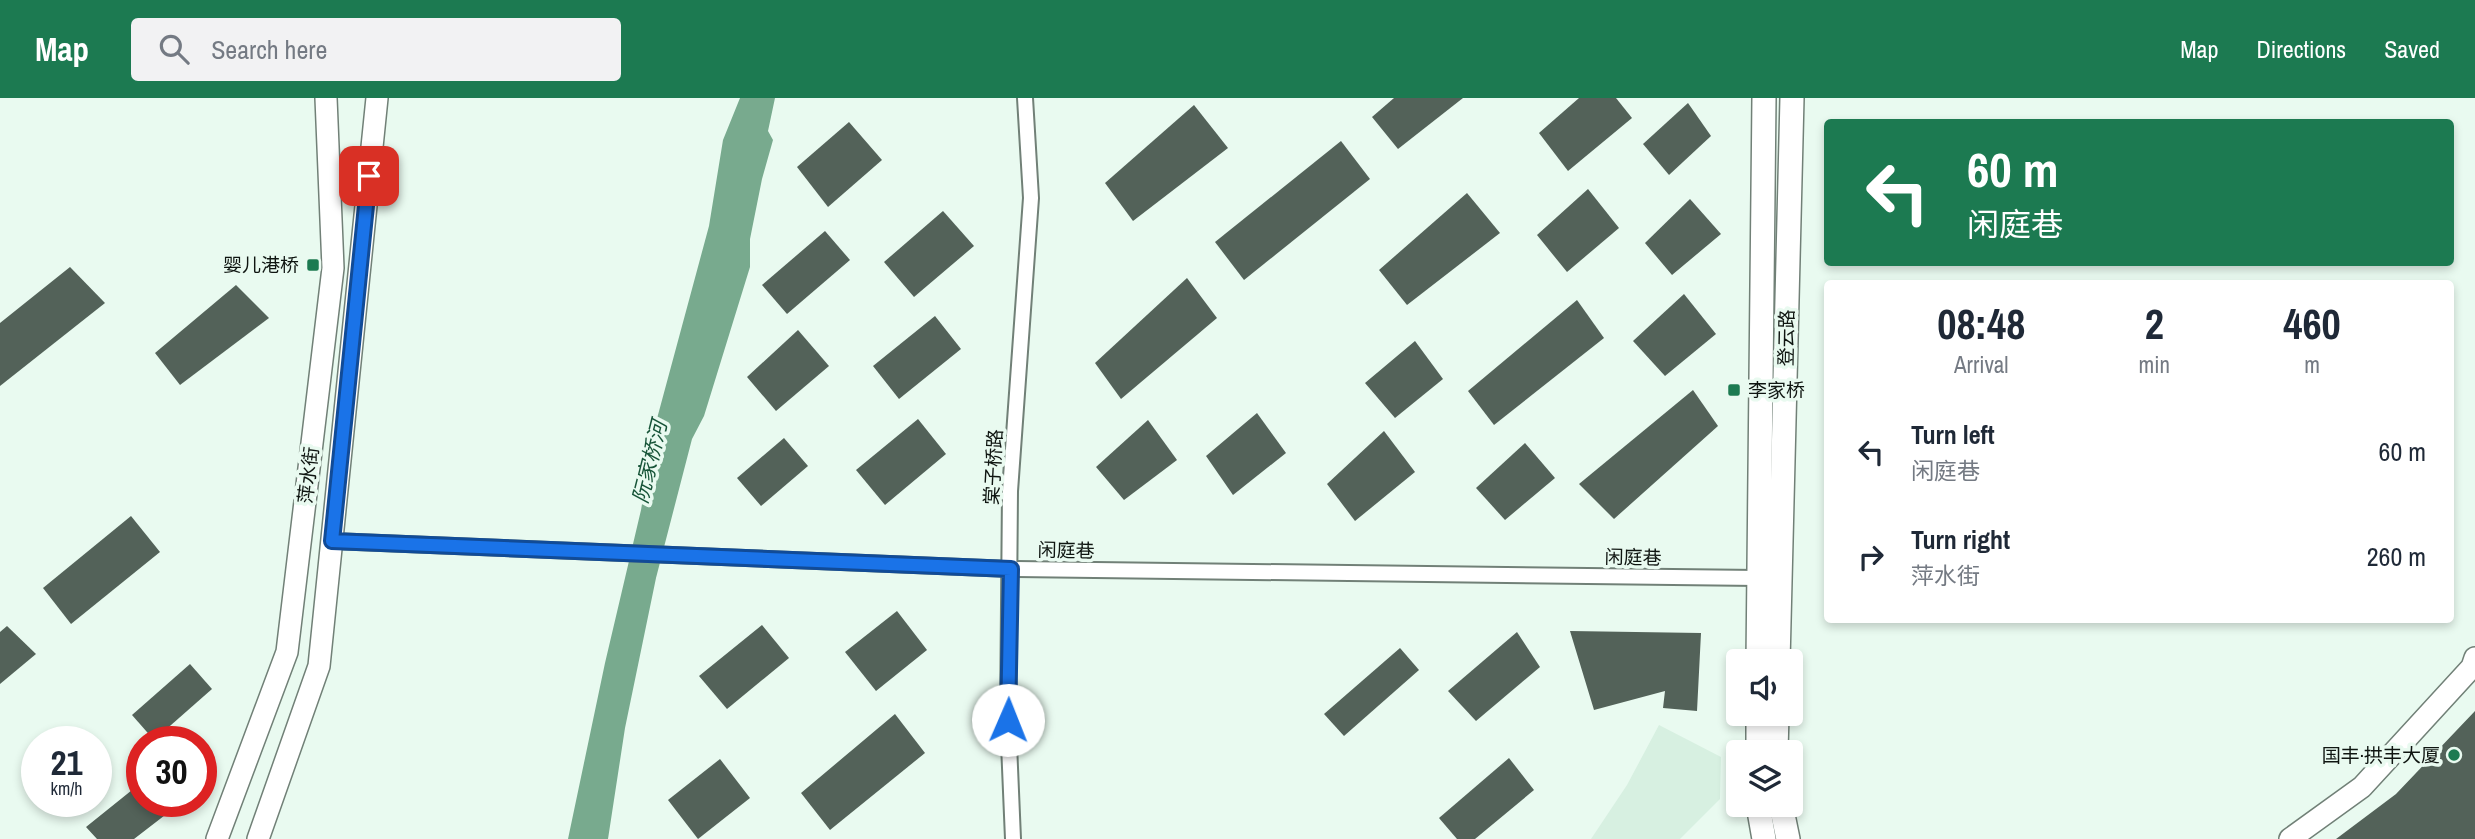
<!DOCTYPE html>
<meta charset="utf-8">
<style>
body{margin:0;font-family:"Archivo Narrow","Noto Sans SC",sans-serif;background:#f2f2f3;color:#1f2937;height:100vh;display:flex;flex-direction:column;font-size:26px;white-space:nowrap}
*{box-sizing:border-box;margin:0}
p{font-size:23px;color:#747a83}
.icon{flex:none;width:38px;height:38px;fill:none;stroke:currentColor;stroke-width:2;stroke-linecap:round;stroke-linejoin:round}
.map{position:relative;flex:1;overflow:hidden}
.side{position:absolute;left:1824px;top:182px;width:630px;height:343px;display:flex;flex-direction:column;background:#fff;border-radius:7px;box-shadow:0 4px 10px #0003}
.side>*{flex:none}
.hud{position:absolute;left:1824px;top:21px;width:630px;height:147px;border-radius:7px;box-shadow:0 4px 10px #0003;background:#1c7a51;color:#fff;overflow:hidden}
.buttons{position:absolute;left:1726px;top:551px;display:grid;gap:14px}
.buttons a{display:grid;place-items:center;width:77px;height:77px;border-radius:7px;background:#fff;box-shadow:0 4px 10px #0003;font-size:35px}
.speed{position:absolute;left:21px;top:628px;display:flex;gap:14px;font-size:35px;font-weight:700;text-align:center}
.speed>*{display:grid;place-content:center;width:91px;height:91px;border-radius:50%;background:#fff;box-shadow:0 4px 10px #0003;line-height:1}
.speed small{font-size:18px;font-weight:400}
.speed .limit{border:10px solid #d22;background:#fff;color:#111}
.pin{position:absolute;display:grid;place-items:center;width:60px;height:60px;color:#fff;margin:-30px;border-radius:14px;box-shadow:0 4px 10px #0006}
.me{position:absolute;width:77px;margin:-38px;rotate:1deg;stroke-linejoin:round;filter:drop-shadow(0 0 5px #0008)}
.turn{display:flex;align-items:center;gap:24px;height:147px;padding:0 28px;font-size:32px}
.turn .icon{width:91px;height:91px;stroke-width:2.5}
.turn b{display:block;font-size:49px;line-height:60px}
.eta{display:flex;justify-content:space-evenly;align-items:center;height:119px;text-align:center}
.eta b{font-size:42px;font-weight:700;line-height:49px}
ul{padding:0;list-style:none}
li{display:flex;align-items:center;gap:21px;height:105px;padding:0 28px}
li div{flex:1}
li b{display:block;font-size:26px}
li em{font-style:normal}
header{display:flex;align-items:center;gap:42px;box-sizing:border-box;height:98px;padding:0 35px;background:#1c7a51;color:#fff}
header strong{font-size:33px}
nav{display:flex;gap:38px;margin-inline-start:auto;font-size:24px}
.search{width:490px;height:63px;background:#f2f2f3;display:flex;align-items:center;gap:18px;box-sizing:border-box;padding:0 24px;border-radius:7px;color:#747a83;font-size:26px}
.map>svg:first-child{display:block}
.built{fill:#d7f0e1}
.water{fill:#78aa8e}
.building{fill:#536259}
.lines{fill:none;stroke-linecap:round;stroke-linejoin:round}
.street-casing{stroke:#718077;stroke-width:18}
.secondary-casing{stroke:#718077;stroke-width:24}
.primary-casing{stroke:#718077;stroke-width:26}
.street{stroke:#fff;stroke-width:14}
.secondary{stroke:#fff;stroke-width:21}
.primary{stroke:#fff;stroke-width:23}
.route-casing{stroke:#114b97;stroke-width:18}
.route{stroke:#1a73e8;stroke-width:12}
.poi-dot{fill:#1c7a51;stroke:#e9faf0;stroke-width:2.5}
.labels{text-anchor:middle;stroke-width:7;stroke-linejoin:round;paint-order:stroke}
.poi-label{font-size:19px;fill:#0f1511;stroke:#e9faf0;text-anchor:end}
.street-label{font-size:19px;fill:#0f1511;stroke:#e9faf0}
.water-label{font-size:21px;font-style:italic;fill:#175438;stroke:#e9faf0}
</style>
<header>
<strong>Map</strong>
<div class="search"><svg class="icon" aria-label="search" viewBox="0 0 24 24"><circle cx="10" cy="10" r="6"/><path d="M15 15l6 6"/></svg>Search here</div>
<nav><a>Map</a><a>Directions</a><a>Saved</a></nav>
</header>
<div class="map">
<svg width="2475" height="741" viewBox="0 0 2475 741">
<rect width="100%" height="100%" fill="#e9faf0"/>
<path class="built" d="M1659,627l62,32 -1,42 -40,40h-89l36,-54z"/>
<path class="water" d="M740,0h35l-7,33 5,9 -11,39 -12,60v28l-46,149 -12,23 -36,139 -31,150 -17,111h-40l37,-176 36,-153 14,-84 54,-200 14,-86z"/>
<g class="building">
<path d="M1394,0h69l-65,51 -26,-32z"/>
<path d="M1579,0h37l16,20 -64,53 -29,-38z"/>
<path d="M1688,5l23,33 -42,39 -26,-31z"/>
<path d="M1194,7l34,43 -95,73 -28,-38z"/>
<path d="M849,24l33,38 -54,47 -31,-40z"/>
<path d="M1341,43l29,38 -126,101 -29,-38z"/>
<path d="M1588,91l31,39 -52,44 -30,-37z"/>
<path d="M1467,95l33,40 -93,72 -28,-35z"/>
<path d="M1690,101l31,35 -49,41 -27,-32z"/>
<path d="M943,113l31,35 -60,51 -30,-35z"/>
<path d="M825,133l25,29 -63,54 -25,-29z"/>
<path d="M70,169l35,36 -105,83v-63z"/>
<path d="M1187,180l30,40 -96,81 -26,-36z"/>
<path d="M236,187l33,33 -89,67 -25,-32z"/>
<path d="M1684,196l32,40 -51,42 -32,-35z"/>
<path d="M1577,202l27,38 -110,87 -26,-34z"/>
<path d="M935,218l26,33 -62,50 -26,-33z"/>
<path d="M798,232l31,36 -53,45 -29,-34z"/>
<path d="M1415,243l28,38 -48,39 -30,-35z"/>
<path d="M1693,292l25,36 -104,93 -35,-35z"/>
<path d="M1257,315l29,40 -53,42 -27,-39z"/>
<path d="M918,321l28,35 -61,51 -29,-35z"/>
<path d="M1148,322l29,40 -53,40 -28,-33z"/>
<path d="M1384,333l31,41 -60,49 -28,-37z"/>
<path d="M784,340l24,28 -47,40 -24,-28z"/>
<path d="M1525,345l30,35 -50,42 -29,-32z"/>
<path d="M131,418l29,36 -89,72 -28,-36z"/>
<path d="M897,513l30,39 -51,41 -31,-39z"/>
<path d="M762,527l27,33 -62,51 -28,-33z"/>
<path d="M7,528l29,28 -36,30v-52z"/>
<path d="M1570,533l131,2 -4,78 -34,-3 2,-17 -71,19z"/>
<path d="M1517,534l23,35 -64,54 -28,-30z"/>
<path d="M1400,550l19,22 -75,66 -20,-22z"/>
<path d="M190,566l22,25 -58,51 -22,-25z"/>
<path d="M2475,613v128h-139l60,-45z"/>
<path d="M895,616l30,39 -95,77 -29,-37z"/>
<path d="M1509,660l25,32 -59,49h-18l-18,-21z"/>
<path d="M720,661l30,39 -52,41 -30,-39z"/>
<path d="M142,684v20h40l-48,37h-37l-11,-12z"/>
</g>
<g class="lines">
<defs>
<g id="street">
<path d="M332,443l679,28 747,9"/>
<path d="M1013,741l-5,-119 2,-229 21,-293 -6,-100"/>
</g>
<g id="secondary">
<path d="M217,741l70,-187 46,-384 -7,-170"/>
<path d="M258,741l61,-173 58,-568"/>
<path d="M2290,741l72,-52 110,-120 3,-9"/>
</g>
<g id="primary">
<path d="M1758,564l6,-564"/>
<path d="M1778,564l14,-564"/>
<path d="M1758,616v38"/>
<path d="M1776,654l1,-38"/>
<path d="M1758,707l6,34"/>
<path d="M1781,707l7,34"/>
</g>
</defs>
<use href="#street" class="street-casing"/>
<use href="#secondary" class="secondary-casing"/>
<use href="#primary" class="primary-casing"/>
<use href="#street" class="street"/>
<use href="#secondary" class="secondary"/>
<use href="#primary" class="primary"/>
</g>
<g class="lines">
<defs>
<path id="route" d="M369,78l-37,365 679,28 -3,151"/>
</defs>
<use href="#route" class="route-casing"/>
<use href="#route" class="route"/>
</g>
<g class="poi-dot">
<rect x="306" y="160" width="14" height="14" rx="3.5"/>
<rect x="1727" y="285" width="14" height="14" rx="3.5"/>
<circle cx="2454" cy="657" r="7"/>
</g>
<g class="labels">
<g class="poi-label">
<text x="299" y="174">婴儿港桥</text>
<text x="1748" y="299" text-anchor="start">李家桥</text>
<text x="2440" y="664">国丰·拱丰大厦</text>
</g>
<g class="street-label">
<text transform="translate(1786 240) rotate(-89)" y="7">登云路</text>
<text transform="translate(993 369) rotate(-87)" y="7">棠子桥路</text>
<text transform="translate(308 377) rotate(-83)" y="7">萍水街</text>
<text transform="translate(1066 452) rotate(1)" y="7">闲庭巷</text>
<text transform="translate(1633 459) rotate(1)" y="7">闲庭巷</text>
</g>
<g class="water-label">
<text transform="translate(650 364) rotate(-76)" y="7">阮家桥河</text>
</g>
</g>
</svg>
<div class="buttons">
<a><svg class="icon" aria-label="sound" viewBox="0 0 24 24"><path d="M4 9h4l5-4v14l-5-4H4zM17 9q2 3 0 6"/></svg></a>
<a><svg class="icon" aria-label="layers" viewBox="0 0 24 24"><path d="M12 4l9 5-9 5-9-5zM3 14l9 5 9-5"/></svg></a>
</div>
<div class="speed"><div>21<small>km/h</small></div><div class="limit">30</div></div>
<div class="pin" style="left:369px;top:78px;background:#d93025"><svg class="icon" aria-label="arrive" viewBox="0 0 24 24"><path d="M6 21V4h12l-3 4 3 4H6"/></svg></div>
<svg class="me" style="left:1008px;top:622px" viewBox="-20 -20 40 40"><circle r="19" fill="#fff"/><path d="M0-13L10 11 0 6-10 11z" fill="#1a73e8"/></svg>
<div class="hud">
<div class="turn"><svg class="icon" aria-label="left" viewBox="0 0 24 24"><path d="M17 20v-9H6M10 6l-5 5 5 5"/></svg><div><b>60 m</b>闲庭巷</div></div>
</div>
<section class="side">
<div class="eta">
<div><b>08:48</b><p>Arrival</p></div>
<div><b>2</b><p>min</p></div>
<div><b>460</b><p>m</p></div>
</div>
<ul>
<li><svg class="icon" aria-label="left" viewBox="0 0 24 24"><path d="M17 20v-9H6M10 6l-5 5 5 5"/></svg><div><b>Turn left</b><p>闲庭巷</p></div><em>60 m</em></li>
<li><svg class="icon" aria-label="right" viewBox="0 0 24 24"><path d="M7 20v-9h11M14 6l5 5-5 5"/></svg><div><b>Turn right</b><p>萍水街</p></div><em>260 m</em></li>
</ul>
</section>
</div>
